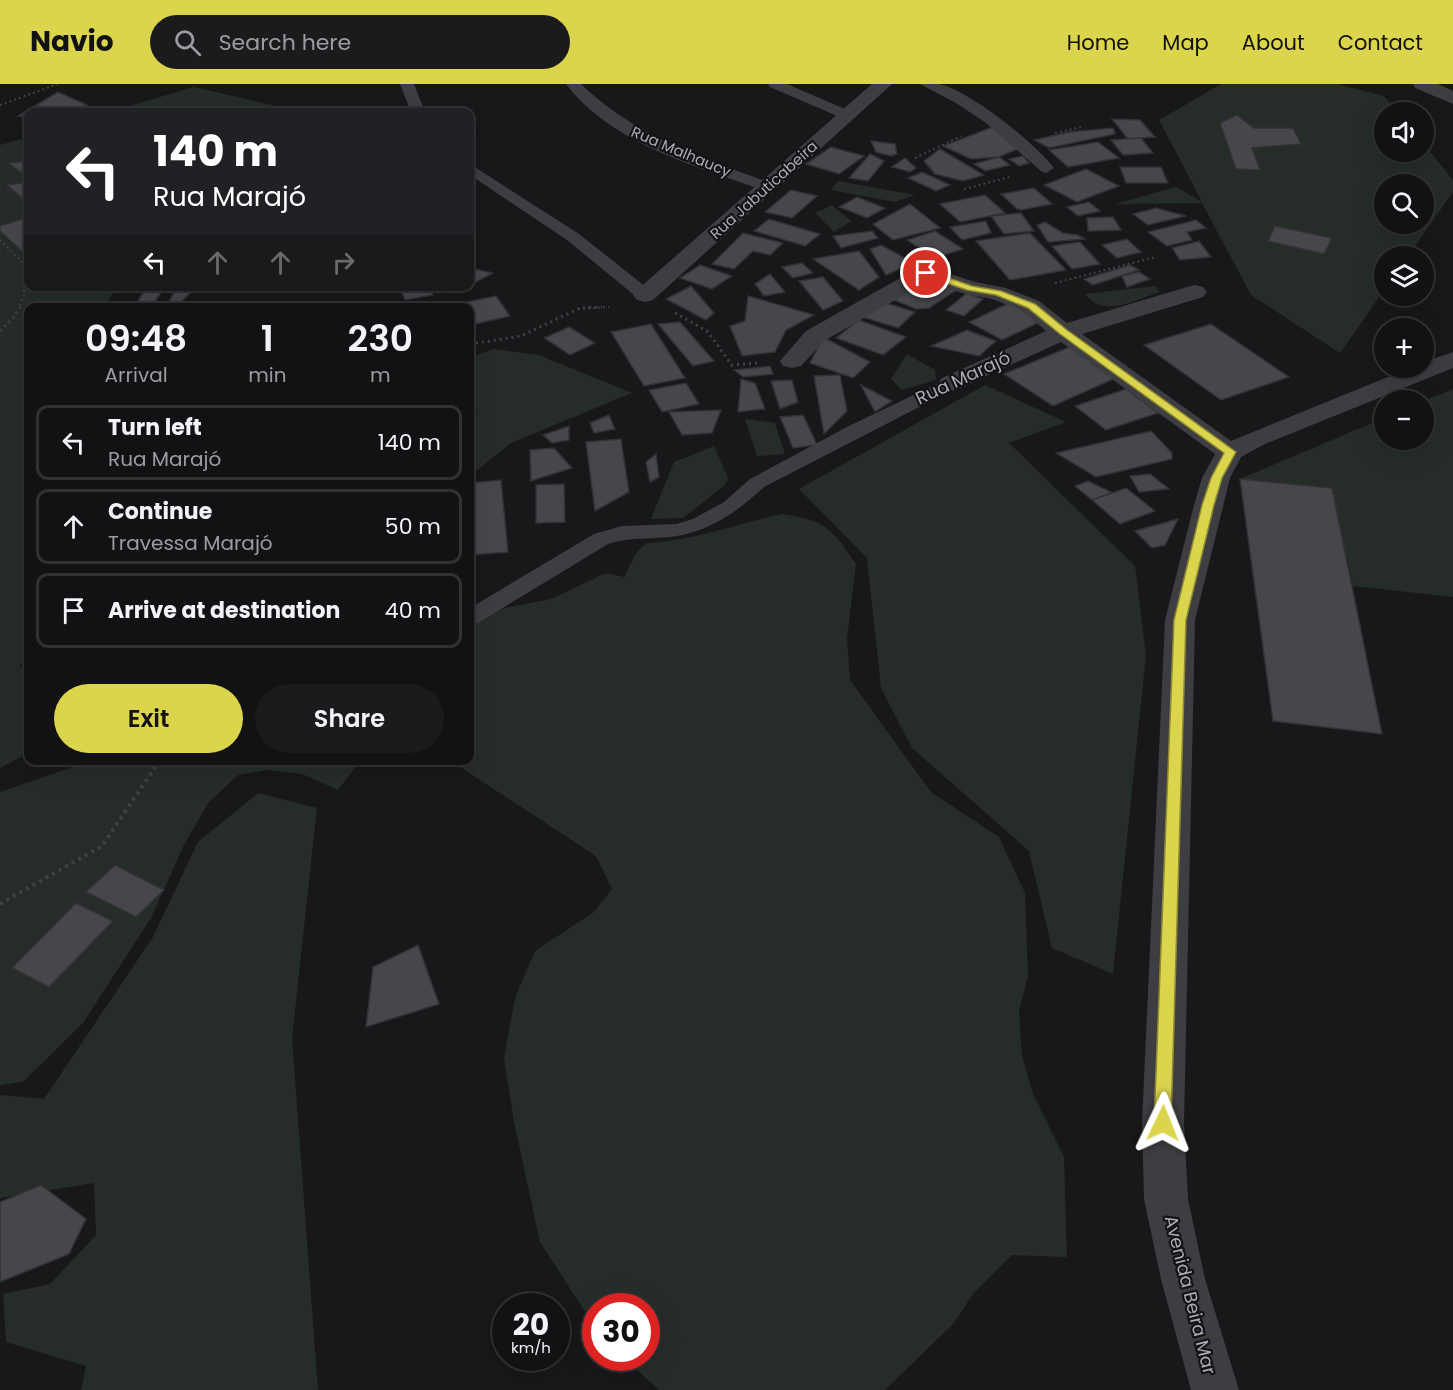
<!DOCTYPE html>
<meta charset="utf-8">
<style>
body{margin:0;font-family:Poppins,sans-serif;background:#1b1a1c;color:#f1f3f6;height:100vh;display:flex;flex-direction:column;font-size:22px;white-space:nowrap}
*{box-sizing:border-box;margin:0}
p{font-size:20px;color:#9c9da0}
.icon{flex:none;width:33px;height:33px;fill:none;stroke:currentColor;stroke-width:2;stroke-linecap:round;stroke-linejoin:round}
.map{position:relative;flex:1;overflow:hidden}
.side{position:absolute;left:24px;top:219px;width:450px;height:462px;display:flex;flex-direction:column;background:#121113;border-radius:12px;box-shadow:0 6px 24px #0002,0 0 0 2px #313133}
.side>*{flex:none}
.top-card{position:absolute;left:24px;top:24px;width:450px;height:183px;border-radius:12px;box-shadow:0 6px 24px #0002,0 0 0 2px #313133;background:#202124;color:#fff;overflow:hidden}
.fabs{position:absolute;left:1374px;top:18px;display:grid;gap:12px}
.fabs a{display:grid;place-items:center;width:60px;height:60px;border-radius:50%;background:#121113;box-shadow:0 6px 24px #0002,0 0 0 2px #313133;font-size:30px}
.speed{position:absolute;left:492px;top:1209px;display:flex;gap:12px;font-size:30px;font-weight:700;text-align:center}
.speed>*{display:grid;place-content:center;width:78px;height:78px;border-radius:50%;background:#121113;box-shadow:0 6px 24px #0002,0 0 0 2px #313133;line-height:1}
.speed small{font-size:15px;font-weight:400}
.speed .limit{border:9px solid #d22;background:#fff;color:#111}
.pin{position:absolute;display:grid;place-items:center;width:51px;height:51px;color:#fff;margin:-26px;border:3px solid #fff;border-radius:50%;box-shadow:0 2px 6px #0007}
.me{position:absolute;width:66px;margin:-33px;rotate:2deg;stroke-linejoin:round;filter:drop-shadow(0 0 4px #0008)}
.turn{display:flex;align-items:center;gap:21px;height:126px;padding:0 30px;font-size:27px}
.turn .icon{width:78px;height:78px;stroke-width:2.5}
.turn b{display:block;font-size:42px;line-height:51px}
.lanes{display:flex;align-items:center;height:57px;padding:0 30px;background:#0003;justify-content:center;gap:30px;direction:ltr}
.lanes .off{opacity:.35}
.eta{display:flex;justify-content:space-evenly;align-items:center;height:102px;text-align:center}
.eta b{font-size:36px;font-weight:600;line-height:42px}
.button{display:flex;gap:12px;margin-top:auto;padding:12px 30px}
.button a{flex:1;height:69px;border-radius:36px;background:#dbd54d;color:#111;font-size:24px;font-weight:600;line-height:69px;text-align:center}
.button a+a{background:#1b1a1c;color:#f1f3f6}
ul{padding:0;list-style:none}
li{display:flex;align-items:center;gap:18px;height:75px;margin:0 12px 9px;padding:0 18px;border:3px solid #313133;border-radius:12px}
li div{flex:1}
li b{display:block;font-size:22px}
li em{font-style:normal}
header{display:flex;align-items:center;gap:36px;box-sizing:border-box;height:84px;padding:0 30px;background:#dbd54d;color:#111}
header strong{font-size:28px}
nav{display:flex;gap:33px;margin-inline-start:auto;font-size:21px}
.search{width:420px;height:54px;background:#1b1a1c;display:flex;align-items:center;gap:15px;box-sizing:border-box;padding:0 21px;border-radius:33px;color:#9c9da0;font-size:22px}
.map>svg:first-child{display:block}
.green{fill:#262d29;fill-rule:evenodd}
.building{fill:#47464b;stroke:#323135;stroke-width:1.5}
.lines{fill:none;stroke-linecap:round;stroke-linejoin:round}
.path-far2{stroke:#414146;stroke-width:2;stroke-dasharray:2 3;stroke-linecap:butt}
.path-far1{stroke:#414146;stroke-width:3;stroke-dasharray:2 4;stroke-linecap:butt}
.path{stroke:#414146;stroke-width:4;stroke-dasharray:3 4.5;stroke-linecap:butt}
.lane{fill:#3e3e42;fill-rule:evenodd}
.street{fill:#3e3e42;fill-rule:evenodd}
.route{fill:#dbd54d;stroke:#8e8a32;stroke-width:1.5}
.labels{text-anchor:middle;stroke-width:4.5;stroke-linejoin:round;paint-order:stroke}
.far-street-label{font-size:15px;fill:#ababb7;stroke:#131214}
.street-label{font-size:18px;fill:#ababb7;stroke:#131214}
</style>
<header>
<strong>Navio</strong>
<div class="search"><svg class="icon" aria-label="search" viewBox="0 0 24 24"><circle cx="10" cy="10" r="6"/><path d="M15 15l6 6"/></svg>Search here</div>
<nav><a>Home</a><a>Map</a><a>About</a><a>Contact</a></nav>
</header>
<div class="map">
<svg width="1453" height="1306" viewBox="0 0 1453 1306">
<rect width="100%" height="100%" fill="#181719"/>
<g class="green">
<path d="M1221,0h116l47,12 13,16h-13v40h40v-8l29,36v12l-45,64h-24v34l-44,63 -89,-58 -49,-92 -87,1 61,-17 26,15 -43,-82zM1384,100h40v40h-40z"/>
<path d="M194,3l78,18 10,7h-173z"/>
<path d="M28,53v149l89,1 -13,20 -76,1v341l-8,18 8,5v58l-7,27 -21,11v-623z"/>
<path d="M838,97l77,14 -20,7 -64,-12z"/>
<path d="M832,121l19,16 -17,11 -19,-19z"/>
<path d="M1155,202l5,6c-26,8 -56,27 -75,2z"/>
<path d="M493,265l46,6 93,38 -121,50 -41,33 7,-67h-7v-51z"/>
<path d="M907,270l28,16 1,10 -34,10 -11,-11z"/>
<path d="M985,301l81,37 -57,21 126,123 11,89 -33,319 -61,-26 -23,-97 -117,-103 -31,-60 -14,-130 -68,-69z"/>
<path d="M1453,305v208l-100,-11 -21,-98 -92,-9 144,-61v22h40v-39z"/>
<path d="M745,335l30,4 10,31 -28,2z"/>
<path d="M714,362l14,32 -3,7 -42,33 -32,1 23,-57z"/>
<path d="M782,430c45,7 49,14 74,50l-9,75 3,41 81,112 68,45 26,56 3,83 -9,35 3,45 11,38 31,63 3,100 -55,-2 -39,39 -20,30 -68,66h-226l-35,-32h22v-52h-50l-1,21 -55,-85 -26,-120 -10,-64 11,-60 20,-47 59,-39 18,-23 -16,-33 -145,-95 19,-1v-145l81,-16 55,-26 18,4c7,-12 10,-26 23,-34 49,-3 88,-19 135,-29z"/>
<path d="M90,677h274l-7,4 -19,25 -36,-16 -35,-4 -29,5 -30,28 -24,42 -33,73 -68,105 -60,59 -23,3v-293z"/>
<path d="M258,709l59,15 -25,230 26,352h-237l5,-24 -80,-24 -3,-48 47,-10 46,-49 -2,-52 -94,15v-103l44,4 109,-162 45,-95z"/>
</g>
<g class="building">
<path d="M58,8l29,13 -19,7h-40v6l-10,-2z"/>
<path d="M1237,31l17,13h39l8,16 -49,4 8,22 -24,-1 -16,-46z"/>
<path d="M1112,35l28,1 15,17 -27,2z"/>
<path d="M995,42l25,22 -21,9 -28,2 -28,-13z"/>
<path d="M1113,44l2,6 -66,14 -15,-8 35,-8z"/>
<path d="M1141,54l12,15 -30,2 -12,-15z"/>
<path d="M871,57l24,3 2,10 -6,2 -15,-4z"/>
<path d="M1098,58l21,16 -51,9 -19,-17z"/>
<path d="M831,63l33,9 -25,18 -33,-10z"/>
<path d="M940,65l44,26 -21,6 -28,-7 -11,-13z"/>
<path d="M870,70l14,7 -16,20 -19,-3z"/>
<path d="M1023,72l6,7 -10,3 -10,-7z"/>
<path d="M999,73l11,8 -25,6 -11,-7z"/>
<path d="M905,74l11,10 -6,4 -18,-5z"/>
<path d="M28,77v16l-20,-14z"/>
<path d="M1120,83h41l7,16h-42z"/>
<path d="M1086,85l33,17 -42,16 -33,-17z"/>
<path d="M922,88l28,13 -14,6 -28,-13z"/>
<path d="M28,98v21l-21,-18z"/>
<path d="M1034,104l18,16 -31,6 -4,-1 -16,-15z"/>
<path d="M791,106l26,6 -25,22 -27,-6z"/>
<path d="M985,111l20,18 -45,9 -20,-18z"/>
<path d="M857,113l28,11 -18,10 -28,-11z"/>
<path d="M1089,118l11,9 -22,5 -11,-9z"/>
<path d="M910,120l30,24 -47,12 -20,-16z"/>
<path d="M1156,124l30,8 -38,9 -15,-11z"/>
<path d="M1021,129l13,18 -30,3 -13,-18z"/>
<path d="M1113,133l8,13 -33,1 -1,-13z"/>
<path d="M25,134l3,4v34h-1l-27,-25v-5z"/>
<path d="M769,135l51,15 -15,12 -51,-15z"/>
<path d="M1196,136l10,8 -19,4 5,8 -25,6 -19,-14z"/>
<path d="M986,137l5,12 -29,7 -12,-13z"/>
<path d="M1045,138l18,11 15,2 7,4 -37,3 -11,-17z"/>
<path d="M1275,142l57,12 -8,16 -56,-13z"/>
<path d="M872,147l6,7 -37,10 -8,-12z"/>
<path d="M935,147l28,18 -28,9 -28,-18z"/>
<path d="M743,149l40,10 -13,12 -17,-4 -19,18 -22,-5z"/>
<path d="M1030,149l36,37 -56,10 -34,-39z"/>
<path d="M1127,155l14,13 -24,6 -15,-13z"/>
<path d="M1199,157l12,16 -31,3 -8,-12z"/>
<path d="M1080,158l20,22 -28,5 -20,-23z"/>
<path d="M881,161l33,18 -28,12 -16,-26z"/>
<path d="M859,167l20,26 -20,13 -46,-31z"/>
<path d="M802,179l11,10 -20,5 -11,-11z"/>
<path d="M700,181l32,11 -20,13 -32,-11z"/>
<path d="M1130,181l9,5 -46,15 -9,-6z"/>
<path d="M475,185l18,4 -23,12v-14z"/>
<path d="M1139,188l11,7 -23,8 -5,-11z"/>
<path d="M926,189l35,14 -32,21 -13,1 -29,-12z"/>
<path d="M770,190l15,18 -21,4 -9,-12z"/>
<path d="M823,193l20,24 -20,9 -24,-29z"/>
<path d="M147,202h18l-14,22h-17z"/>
<path d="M178,202h19l-19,19 -10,-2z"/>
<path d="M399,202h30l4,9 -28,5z"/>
<path d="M691,202l23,27 -8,7 -40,-21z"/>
<path d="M967,209l16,6 -19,17 -18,-6z"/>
<path d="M496,212l14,20 -39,9 -1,-17h-11l-2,-4z"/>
<path d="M748,212l66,19 -28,15 -11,22 -33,4 -12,-30 15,-5z"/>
<path d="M880,217l35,11 -17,16 -36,-11z"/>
<path d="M1009,219l33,18 -40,19 -33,-18z"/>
<path d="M859,236l47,17 -23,18 -47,-17z"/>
<path d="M680,238l34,39 -21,5 -35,-42z"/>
<path d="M651,240l34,54 -41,8 -33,-54z"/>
<path d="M1211,240l78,53 -68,23 -77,-55z"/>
<path d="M569,243l26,16 -25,12 -26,-17z"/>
<path d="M967,246l29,11 -17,15 -48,-10z"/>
<path d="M823,253l47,25 -17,16 -43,-15z"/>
<path d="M1069,263l49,30 -65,29 -49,-32z"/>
<path d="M770,282l3,8 -30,3 -9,-7z"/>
<path d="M840,291l7,36 -23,23 -10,-58z"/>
<path d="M741,295l14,4 10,26 -27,3z"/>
<path d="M792,296l6,22 -18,7 -9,-28z"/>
<path d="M686,299l13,21 -37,8 -13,-22z"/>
<path d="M861,301l31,16 -17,11z"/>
<path d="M1126,305l32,24 -52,17 -31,-24z"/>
<path d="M721,326l-9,23 -30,2 -13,-23z"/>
<path d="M609,331l6,14 -21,4 -4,-10z"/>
<path d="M803,331l14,30 -24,3 -13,-31z"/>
<path d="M569,342v14l-17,3 -9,-8z"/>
<path d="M1151,347l21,22v6l-76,18 -40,-24z"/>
<path d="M621,355l8,53 -34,19 -9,-69z"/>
<path d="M554,364l18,20 -41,13 -1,-31z"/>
<path d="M656,370l3,23 -9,5 -4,-20z"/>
<path d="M1150,390l19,15 -30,3 -9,-16z"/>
<path d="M1240,395l92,9 50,246 -109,-13z"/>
<path d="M501,396l7,72 -38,3v-72z"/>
<path d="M1088,397l25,12 -21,7 -17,-14z"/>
<path d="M564,400l1,38 -29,1v-38z"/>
<path d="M1126,404l29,23 -35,13 -28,-24z"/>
<path d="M1178,435l-13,26 -13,3 -17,-17z"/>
<path d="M115,781l49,25 -28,27 -50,-25z"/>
<path d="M76,819l37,18 -64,66 -37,-19z"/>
<path d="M418,861l21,59 -73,23 7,-60z"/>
<path d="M41,1101l45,34 -17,35 -69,28v-80z"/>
</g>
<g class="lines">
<g class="path-far2">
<path d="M0,21l58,-21"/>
<path d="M1055,49l26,-6"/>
<path d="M915,74l46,-22"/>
<path d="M964,105l46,-12"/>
<path d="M0,156l25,25 -1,29 -5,15"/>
<path d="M1055,199l101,-26"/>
<path d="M578,225l31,-2"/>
</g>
<g class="path-far1">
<path d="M675,229l32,18 25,34 26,-2"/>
<path d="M0,247l14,-14 6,-10"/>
<path d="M470,260l51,-8 59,-28 22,-1"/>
</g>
<path class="path" d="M0,820l102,-58 58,-86"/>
<g class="lane">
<path d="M400,0h14l11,28h-14z"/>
<path d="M566,0h15c55,53 122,74 192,100l3,3 -8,5 -5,-2c-68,-24 -151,-46 -197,-106z"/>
<path d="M768,0h19l65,28 2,3 -2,3h-10l-72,-31z"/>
<path d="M920,0c6,0 13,0 19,0 30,6 96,59 115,84l-8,5 -5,-2 -55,-48 -30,-20z"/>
<path d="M470,80l109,70 72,57 3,4 -3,4h-12l-72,-59 -97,-65z"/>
<path d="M951,293l7,2 2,4 -2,4 -194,100c-26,24 -52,43 -87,49 -23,4 -46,0 -69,8l-130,79 -8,2v-17l124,-74 28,-8 54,-2 17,-5 31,-17 26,-23 97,-52z"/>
</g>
<g class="street">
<path d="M872,0h20l-239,216 -8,2 -8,-2 -4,-5 4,-5z"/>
<path d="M1413,0h25l15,7v13l-38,-16z"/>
<path d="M926,182l49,16 31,6 33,13 28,22 120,-36 8,-2 8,2 4,5 -4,5 -121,37 149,107 179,-73h14v-6l29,-10v16l-188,76 -24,13 -11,21 -35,142 -11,503 4,76 17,80 34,111h-48l-30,-111 -17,-80 -2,-76 23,-503 29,-115 8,-27 13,-24 -154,-112 -101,46 -9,3 -9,-3 -4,-5 4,-5 104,-47 -23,-20 -31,-12 -30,-6 -34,-12 -104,60 -23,25 -9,2 -9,-2 -3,-5 26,-30 112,-63z"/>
</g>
</g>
<path class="route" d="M922,187h7l43,15 29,5 34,13 32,26 169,122 -14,26 -8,27 -28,115 -15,503 -2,6 -6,2 -6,-2 -3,-6 20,-503 28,-115 9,-27 13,-25 -164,-119 -32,-26 -32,-13 -29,-5 -45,-15z"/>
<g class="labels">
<g class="far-street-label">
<text transform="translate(681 68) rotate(23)" y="5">Rua Malhaucy</text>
<text transform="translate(764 106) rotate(-42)" y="5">Rua Jabuticabeira</text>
</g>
<g class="street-label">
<text transform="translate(963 294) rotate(-25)" y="6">Rua Marajó</text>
<text transform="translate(1190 1211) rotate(76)" y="6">Avenida Beira Mar</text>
</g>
</g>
</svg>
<div class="fabs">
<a><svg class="icon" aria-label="sound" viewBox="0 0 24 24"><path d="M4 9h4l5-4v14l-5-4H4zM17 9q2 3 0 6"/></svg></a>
<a><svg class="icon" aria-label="search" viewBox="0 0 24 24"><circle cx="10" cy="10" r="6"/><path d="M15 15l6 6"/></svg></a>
<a><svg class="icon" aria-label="layers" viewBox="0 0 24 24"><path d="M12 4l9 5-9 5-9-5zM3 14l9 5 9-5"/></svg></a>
<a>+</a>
<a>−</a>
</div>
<div class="speed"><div>20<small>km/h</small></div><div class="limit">30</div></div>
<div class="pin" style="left:926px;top:189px;background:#d93025"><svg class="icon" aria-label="arrive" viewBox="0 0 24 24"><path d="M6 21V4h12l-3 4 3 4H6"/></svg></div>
<svg class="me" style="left:1163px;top:1039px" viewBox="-20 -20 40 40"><path d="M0-17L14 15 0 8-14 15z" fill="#dbd54d" stroke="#fff" stroke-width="4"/></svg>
<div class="top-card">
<div class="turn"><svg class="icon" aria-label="left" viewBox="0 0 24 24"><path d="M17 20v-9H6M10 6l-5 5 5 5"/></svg><div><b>140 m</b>Rua Marajó</div></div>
<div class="lanes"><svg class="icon" aria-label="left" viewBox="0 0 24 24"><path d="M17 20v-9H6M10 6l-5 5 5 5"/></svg><svg class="icon off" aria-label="ahead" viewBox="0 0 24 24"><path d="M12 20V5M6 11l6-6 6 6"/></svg><svg class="icon off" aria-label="ahead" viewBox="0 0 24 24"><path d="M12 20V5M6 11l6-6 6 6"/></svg><svg class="icon off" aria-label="right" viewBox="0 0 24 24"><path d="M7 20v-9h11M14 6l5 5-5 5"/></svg></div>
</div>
<section class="side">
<div class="eta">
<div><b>09:48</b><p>Arrival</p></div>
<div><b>1</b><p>min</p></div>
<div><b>230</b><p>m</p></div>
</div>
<ul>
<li><svg class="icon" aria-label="left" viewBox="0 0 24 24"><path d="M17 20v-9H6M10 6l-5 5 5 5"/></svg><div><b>Turn left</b><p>Rua Marajó</p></div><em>140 m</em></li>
<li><svg class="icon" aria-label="ahead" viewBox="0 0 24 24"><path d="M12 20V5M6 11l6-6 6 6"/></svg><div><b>Continue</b><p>Travessa Marajó</p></div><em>50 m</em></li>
<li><svg class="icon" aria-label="arrive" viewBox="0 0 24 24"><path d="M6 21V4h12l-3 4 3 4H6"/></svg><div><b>Arrive at destination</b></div><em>40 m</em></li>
</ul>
<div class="button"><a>Exit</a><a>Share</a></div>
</section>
</div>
